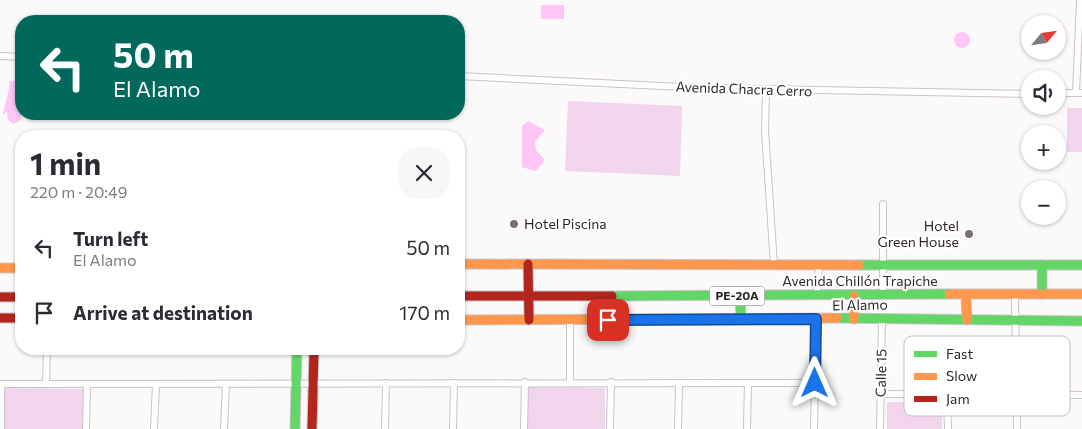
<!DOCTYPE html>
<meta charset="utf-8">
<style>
body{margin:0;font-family:Commissioner,sans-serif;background:#f7f7f7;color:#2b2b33;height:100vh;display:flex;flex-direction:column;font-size:19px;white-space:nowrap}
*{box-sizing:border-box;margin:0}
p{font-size:16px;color:#7c7c81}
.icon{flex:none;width:28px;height:28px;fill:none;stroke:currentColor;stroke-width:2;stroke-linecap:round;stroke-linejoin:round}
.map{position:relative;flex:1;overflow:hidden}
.sheet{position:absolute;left:15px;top:130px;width:450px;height:225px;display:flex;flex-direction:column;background:#fff;border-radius:20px;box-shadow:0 1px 4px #0004}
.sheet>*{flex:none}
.banner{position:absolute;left:15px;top:15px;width:450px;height:105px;border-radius:20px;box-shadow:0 1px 4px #0004;background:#00695c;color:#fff;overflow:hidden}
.needle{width:32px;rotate:61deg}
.fabs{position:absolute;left:1021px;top:15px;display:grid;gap:10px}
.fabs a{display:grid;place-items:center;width:45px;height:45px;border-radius:50%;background:#fff;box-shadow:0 1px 4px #0004;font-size:25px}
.pin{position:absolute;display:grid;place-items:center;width:42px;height:42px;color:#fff;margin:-21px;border-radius:10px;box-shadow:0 2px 8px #0006}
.me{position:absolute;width:55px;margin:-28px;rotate:0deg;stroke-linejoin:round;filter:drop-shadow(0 0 4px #0008)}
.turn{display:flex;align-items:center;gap:18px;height:105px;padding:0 15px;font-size:22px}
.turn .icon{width:65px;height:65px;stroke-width:2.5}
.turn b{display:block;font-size:35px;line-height:42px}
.round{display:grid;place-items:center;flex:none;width:52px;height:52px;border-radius:20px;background:#f7f7f7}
.overview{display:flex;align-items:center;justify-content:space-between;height:85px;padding:0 15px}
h1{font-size:30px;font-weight:700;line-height:38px}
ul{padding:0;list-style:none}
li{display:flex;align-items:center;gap:15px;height:65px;padding:0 15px}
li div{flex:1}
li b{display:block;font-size:19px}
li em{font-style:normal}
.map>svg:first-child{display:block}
.green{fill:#f0d5ec}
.water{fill:#fdc6f5}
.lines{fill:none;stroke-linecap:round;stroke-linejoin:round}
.street-casing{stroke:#c9c3c7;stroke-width:8}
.fast-casing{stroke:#c9c3c7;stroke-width:11}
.slow-casing{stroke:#c9c3c7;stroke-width:11}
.jam-casing{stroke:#c9c3c7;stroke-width:11}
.street{stroke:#fffefe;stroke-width:6}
.fast{stroke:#63d668;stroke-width:9}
.slow{stroke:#ff974d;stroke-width:9}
.jam{stroke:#b3261e;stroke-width:9}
.route-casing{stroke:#114b97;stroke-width:12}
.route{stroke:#1a73e8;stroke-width:9}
.poi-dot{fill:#776f75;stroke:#fff;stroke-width:2}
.labels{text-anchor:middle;stroke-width:4.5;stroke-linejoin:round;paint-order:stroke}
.shield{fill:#fff;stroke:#6d666c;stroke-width:1}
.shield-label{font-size:12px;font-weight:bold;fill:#2f252d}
.street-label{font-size:14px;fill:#2f252d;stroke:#fff}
.poi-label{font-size:14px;fill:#2f252d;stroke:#fff;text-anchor:start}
.key{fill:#fff;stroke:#c1bec0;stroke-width:1}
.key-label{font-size:14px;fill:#2f252d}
</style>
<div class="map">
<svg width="1082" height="429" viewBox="0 0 1082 429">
<rect width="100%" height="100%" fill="#fcf9fb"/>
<g class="green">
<path d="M568,101l114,5 -2,70 -115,-5z"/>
<rect x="1067" y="108" width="15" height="44"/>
<path d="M528,387l77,1v41h-77z"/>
<path d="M5,388l79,1 -1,40h-78z"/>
<rect x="887" y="402" width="55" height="27"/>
</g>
<g class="water">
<rect x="541" y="5" width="23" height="14"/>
<circle cx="962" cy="40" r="8"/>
<path d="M21,80v40l-8,4 -5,-4 -1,-8 -4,3c2,-14 7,-21 6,-34z"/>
<path d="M528,121l17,9 -10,12 1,8 8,9 -1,4 -8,8 -13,-4v-41z"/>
</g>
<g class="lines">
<defs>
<g id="street">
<path d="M0,56l21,1"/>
<path d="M459,76l245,12 326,6"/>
<path d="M766,90l-1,41 9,134"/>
<path d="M1058,93h24"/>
<path d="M1076,93l4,-93"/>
<path d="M1015,294l2,135"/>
<path d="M817,296l2,-31"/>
<path d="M883,296v-92"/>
<path d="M570,382v-62"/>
<path d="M0,384l815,-1"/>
<path d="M46,384l1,-35"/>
<path d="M881,394l201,1"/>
<path d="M947,394l1,35"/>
<path d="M1,429v-45"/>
<path d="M86,429l1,-45"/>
<path d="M154,429l2,-45"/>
<path d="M224,429l2,-45"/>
<path d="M385,429l1,-46"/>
<path d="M453,429l1,-46"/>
<path d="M524,429l1,-47"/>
<path d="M610,429l1,-47"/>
<path d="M678,429l1,-46"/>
<path d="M747,429l1,-46"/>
<path d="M814,429l2,-110"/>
<path d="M880,429l2,-111"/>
</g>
<g id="fast">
<path d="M859,265h223"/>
<path d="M1042,265v29"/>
<path d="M612,296l337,-2"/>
<path d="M740,296l1,23"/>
<path d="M837,318l245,3"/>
<path d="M295,429l2,-80"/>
</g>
<g id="slow">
<path d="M459,264l400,1"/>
<path d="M0,268h21"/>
<path d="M949,294h133"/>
<path d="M966,295l1,25"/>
<path d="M854,296v23"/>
<path d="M459,320l378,-2"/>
</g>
<g id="jam">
<path d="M528,264l1,56"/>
<path d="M459,296h153"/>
<path d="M0,297h21"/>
<path d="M0,318h21"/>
<path d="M312,429l2,-80"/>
</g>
</defs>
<use href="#street" class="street-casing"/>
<use href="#fast" class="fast-casing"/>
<use href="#slow" class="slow-casing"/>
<use href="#jam" class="jam-casing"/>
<use href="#street" class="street"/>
<use href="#fast" class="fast"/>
<use href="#slow" class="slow"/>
<use href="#jam" class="jam"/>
</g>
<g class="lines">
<defs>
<path id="route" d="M608,320l208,-1 -1,64"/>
</defs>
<use href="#route" class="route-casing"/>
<use href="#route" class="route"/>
</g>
<g class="poi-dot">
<circle cx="514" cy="224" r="5"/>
<circle cx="969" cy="234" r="5"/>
</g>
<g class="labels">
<rect class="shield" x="709.5" y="286.5" width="55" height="19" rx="4"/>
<g class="shield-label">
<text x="737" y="300">PE-20A</text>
</g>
<g class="street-label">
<text transform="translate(744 89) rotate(2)" y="5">Avenida Chacra Cerro</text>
<text x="860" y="286">Avenida Chillón Trapiche</text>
<text transform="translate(860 305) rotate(-1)" y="5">El Alamo</text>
<text transform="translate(881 373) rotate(-89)" y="5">Calle 15</text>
</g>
<g class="poi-label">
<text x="524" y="229">Hotel Piscina</text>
<text x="959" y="231" text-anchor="end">Hotel<tspan x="959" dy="16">Green House</tspan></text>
</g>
</g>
<rect x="904" y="336" width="166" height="80" rx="8" class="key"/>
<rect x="914" y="351" width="23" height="6" fill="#63d668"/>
<rect x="914" y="373" width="23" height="7" fill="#ff974d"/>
<rect x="914" y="396" width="23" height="6" fill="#b3261e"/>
<g class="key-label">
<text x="946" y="359">Fast</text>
<text x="946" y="381">Slow</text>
<text x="946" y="404">Jam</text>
</g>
</svg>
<div class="fabs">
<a><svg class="needle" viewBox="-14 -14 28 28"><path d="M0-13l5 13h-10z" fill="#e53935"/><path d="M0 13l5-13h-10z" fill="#7c7c81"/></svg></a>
<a><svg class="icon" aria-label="sound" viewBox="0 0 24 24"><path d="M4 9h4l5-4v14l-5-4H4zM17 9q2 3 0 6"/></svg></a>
<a>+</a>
<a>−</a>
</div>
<div class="pin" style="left:608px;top:320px;background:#d93025"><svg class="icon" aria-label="arrive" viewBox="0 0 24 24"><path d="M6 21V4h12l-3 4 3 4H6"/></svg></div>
<svg class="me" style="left:815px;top:383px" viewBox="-20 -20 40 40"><path d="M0-17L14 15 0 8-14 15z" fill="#1a73e8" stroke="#fff" stroke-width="4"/></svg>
<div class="banner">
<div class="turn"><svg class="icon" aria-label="left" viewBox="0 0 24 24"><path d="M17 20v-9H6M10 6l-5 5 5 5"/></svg><div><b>50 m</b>El Alamo</div></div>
</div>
<section class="sheet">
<div class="overview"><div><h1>1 min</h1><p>220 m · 20:49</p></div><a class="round"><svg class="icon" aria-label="close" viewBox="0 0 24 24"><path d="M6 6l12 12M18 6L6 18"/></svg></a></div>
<ul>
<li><svg class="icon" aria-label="left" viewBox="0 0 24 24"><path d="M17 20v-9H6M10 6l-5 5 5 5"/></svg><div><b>Turn left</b><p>El Alamo</p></div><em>50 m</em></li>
<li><svg class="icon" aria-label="arrive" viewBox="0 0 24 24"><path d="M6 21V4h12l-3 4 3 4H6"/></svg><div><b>Arrive at destination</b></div><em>170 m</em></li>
</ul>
</section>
</div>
